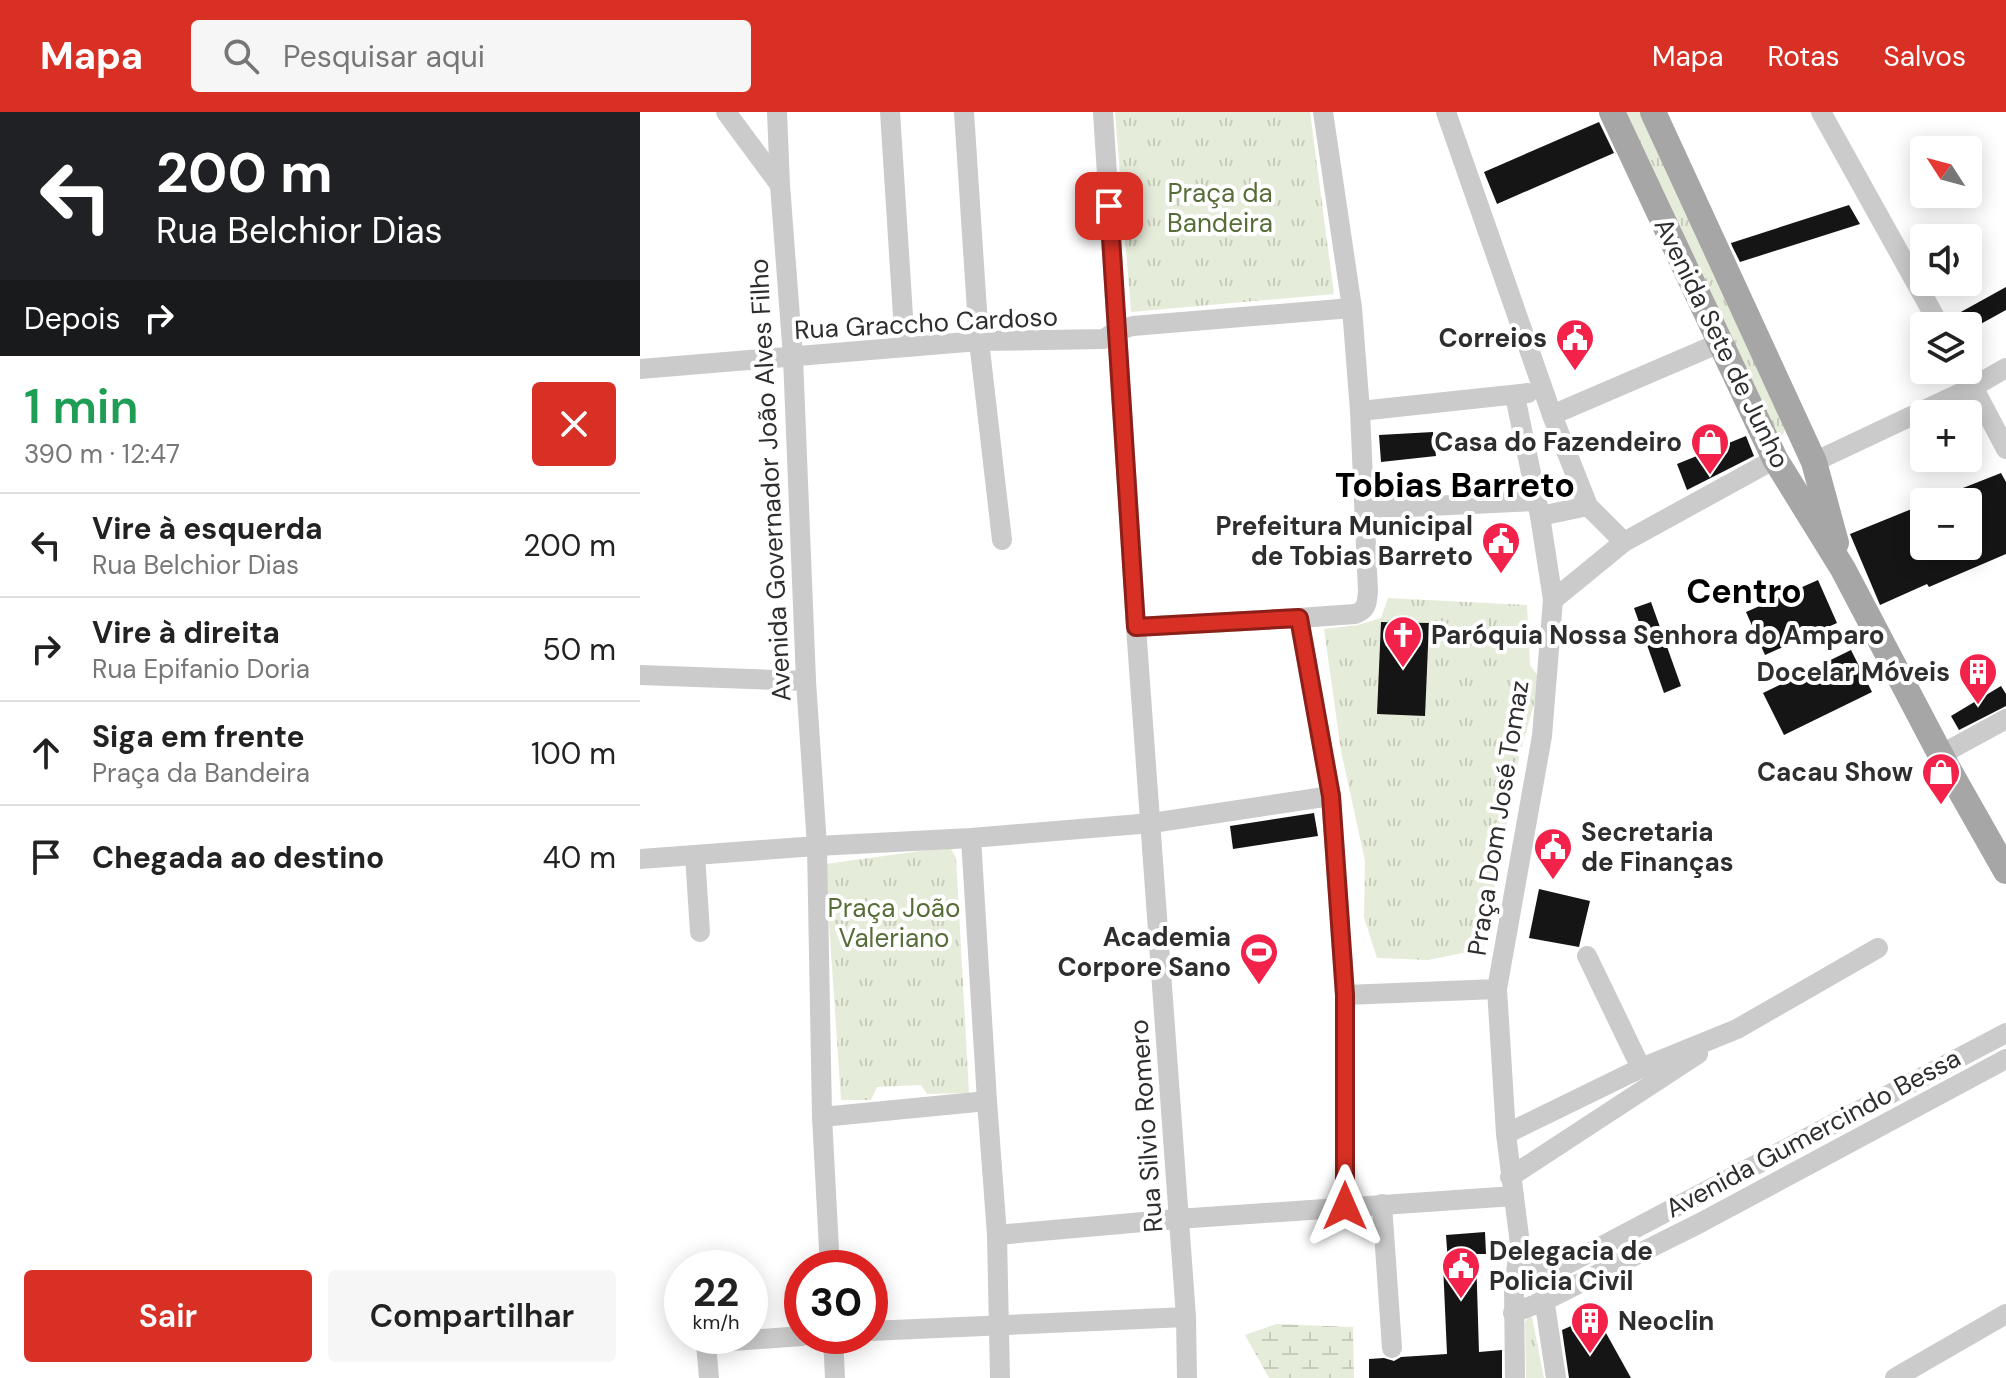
<!DOCTYPE html>
<html lang="pt">
<meta charset="utf-8">
<style>
body{margin:0;font-family:"DM Sans",sans-serif;background:#f6f6f6;color:#222;height:100vh;display:flex;flex-direction:column;font-size:30px;white-space:nowrap}
*{box-sizing:border-box;margin:0}
p{font-size:26px;color:#767676}
.icon{flex:none;width:44px;height:44px;fill:none;stroke:currentColor;stroke-width:2;stroke-linecap:round;stroke-linejoin:round}
.map{position:relative;flex:1;overflow:hidden}
.side{display:flex;flex-direction:column;background:#fff;width:640px}
.side>*{flex:none}
.banner{background:#202124;color:#fff;overflow:hidden}
.needle{width:52px;rotate:306deg}
.tools{position:absolute;left:1270px;top:24px;display:grid;gap:16px}
.tools a{display:grid;place-items:center;width:72px;height:72px;border-radius:8px;background:#fff;box-shadow:0 4px 20px #0003;font-size:40px}
.speed{position:absolute;left:24px;top:1138px;display:flex;gap:16px;font-size:40px;font-weight:700;text-align:center}
.speed>*{display:grid;place-content:center;width:104px;height:104px;border-radius:50%;background:#fff;box-shadow:0 4px 20px #0003;line-height:1}
.speed small{font-size:20px;font-weight:400}
.speed .limit{border:12px solid #d22;background:#fff;color:#111}
.pin{position:absolute;display:grid;place-items:center;width:68px;height:68px;color:#fff;margin:-34px;border-radius:16px;box-shadow:0 4px 12px #0006}
.me{position:absolute;width:88px;margin:-44px;rotate:0deg;stroke-linejoin:round;filter:drop-shadow(0 0 6px #0008)}
.turn{display:flex;align-items:center;gap:28px;height:168px;padding:0 24px;font-size:36px}
.turn .icon{width:104px;height:104px;stroke-width:2.5}
.turn b{display:block;font-size:56px;line-height:68px}
.then{display:flex;align-items:center;height:76px;padding:0 24px;background:#0003;gap:16px;font-size:30px}
.round{display:grid;place-items:center;flex:none;width:84px;height:84px;border-radius:8px;background:#f6f6f6}
.head{display:flex;align-items:center;justify-content:space-between;height:136px;padding:0 24px}
h1{font-size:48px;font-weight:600;line-height:60px;color:#1e9e55}
.cta{display:flex;gap:16px;margin-top:auto;padding:16px 24px}
.cta a{flex:1;height:92px;border-radius:8px;background:#d93025;color:#fff;font-size:32px;font-weight:600;line-height:92px;text-align:center}
.cta a+a{background:#f6f6f6;color:#222}
ul{padding:0;list-style:none}
li{display:flex;align-items:center;gap:24px;height:104px;padding:0 24px;border-top:2px solid #e0e0e0}
li div{flex:1}
li b{display:block;font-size:30px}
li em{font-style:normal}
header{display:flex;align-items:center;gap:48px;box-sizing:border-box;height:112px;padding:0 40px;background:#d93025;color:#fff}
header strong{font-size:38px}
nav{display:flex;gap:44px;margin-inline-start:auto;font-size:28px}
.search{width:560px;height:72px;background:#f6f6f6;display:flex;align-items:center;gap:20px;box-sizing:border-box;padding:0 28px;border-radius:8px;color:#767676;font-size:30px}
main{display:flex;flex:1;min-height:0}
.map>svg:first-child{display:block}
.grass{fill:url(#grass-tufts)}
.wetland{fill:url(#wetland-marsh)}
.building{fill:#151515}
.lines{fill:none;stroke-linecap:round;stroke-linejoin:round}
.minor{stroke:#cbcbcb;stroke-width:20}
.major{stroke:#a6a6a6;stroke-width:26}
.route-casing{stroke:#8d1f18;stroke-width:20}
.route{stroke:#d93025;stroke-width:14}
.labels{text-anchor:middle;stroke-width:8;stroke-linejoin:round;paint-order:stroke}
.park-label{font-size:26px;fill:#576d38;stroke:#fff}
.street-label{font-size:26px;fill:#2e2e2e;stroke:#fff}
.poi-label{font-size:26px;font-weight:bold;fill:#2e2e2e;stroke:#fff;text-anchor:end}
.district-label{font-size:34px;font-weight:bold;fill:#000;stroke:#fff}
</style>
<header>
<strong>Mapa</strong>
<div class="search"><svg class="icon" aria-label="search" viewBox="0 0 24 24"><circle cx="10" cy="10" r="6"/><path d="M15 15l6 6"/></svg>Pesquisar aqui</div>
<nav><a>Mapa</a><a>Rotas</a><a>Salvos</a></nav>
</header>
<main>
<section class="side">
<div class="banner">
<div class="turn"><svg class="icon" aria-label="left" viewBox="0 0 24 24"><path d="M17 20v-9H6M10 6l-5 5 5 5"/></svg><div><b>200 m</b>Rua Belchior Dias</div></div>
<div class="then">Depois<svg class="icon" aria-label="right" viewBox="0 0 24 24"><path d="M7 20v-9h11M14 6l5 5-5 5"/></svg></div>
</div>
<div class="head"><div><h1>1 min</h1><p>390 m · 12:47</p></div><a class="round" style="background:#d93025;color:#fff"><svg class="icon" aria-label="close" viewBox="0 0 24 24"><path d="M6 6l12 12M18 6L6 18"/></svg></a></div>
<ul>
<li><svg class="icon" aria-label="left" viewBox="0 0 24 24"><path d="M17 20v-9H6M10 6l-5 5 5 5"/></svg><div><b>Vire à esquerda</b><p>Rua Belchior Dias</p></div><em>200 m</em></li>
<li><svg class="icon" aria-label="right" viewBox="0 0 24 24"><path d="M7 20v-9h11M14 6l5 5-5 5"/></svg><div><b>Vire à direita</b><p>Rua Epifanio Doria</p></div><em>50 m</em></li>
<li><svg class="icon" aria-label="ahead" viewBox="0 0 24 24"><path d="M12 20V5M6 11l6-6 6 6"/></svg><div><b>Siga em frente</b><p>Praça da Bandeira</p></div><em>100 m</em></li>
<li><svg class="icon" aria-label="arrive" viewBox="0 0 24 24"><path d="M6 21V4h12l-3 4 3 4H6"/></svg><div><b>Chegada ao destino</b></div><em>40 m</em></li>
</ul>
<div class="cta"><a>Sair</a><a>Compartilhar</a></div>
</section>
<div class="map">
<svg width="1366" height="1266" viewBox="0 0 1366 1266">
<defs>
<pattern id="grass-tufts" width="24" height="20" patternUnits="userSpaceOnUse" patternTransform="scale(2)"><rect width="24" height="20" fill="#e6ecda"/><path d="M3 7l-1-3M5 7V3M7 7l1-3M15 17l-1-3M17 17v-4M19 17l1-3" fill="none" stroke="#c6cbbb"/></pattern>
<pattern id="wetland-marsh" width="20" height="14" patternUnits="userSpaceOnUse" patternTransform="scale(2)"><rect width="20" height="14" fill="#e6ecda"/><path d="M1 5h8M5 5V1M11 12h8M15 12V8" fill="none" stroke="#c6cbbb"/></pattern>
</defs>
<rect width="100%" height="100%" fill="#fff"/>
<g class="grass">
<path d="M475,0h195l24,182 -203,18z"/>
<path d="M979,0h25l141,317 -2,6 -5,2z"/>
<path d="M748,486l139,7 3,60 11,15 -22,77 -36,192 -55,11 -51,-2 -13,-41 1,-56 -24,-110 -17,-122 34,-4 23,-7z"/>
<path d="M310,735l6,11 13,235 -42,1 -6,-9 -44,2 -6,13h-30l-16,-236z"/>
<path d="M888,1205h4l12,61h-18l-1,-56z"/>
</g>
<path class="wetland" d="M636,1212l77,3 1,51h-85l-24,-43z"/>
<g class="building">
<path d="M959,10l15,31 -117,51 -13,-32z"/>
<path d="M1209,93l11,19 -120,38 -8,-16 -1,-3z"/>
<path d="M1366,175v23l-29,16h-24l-3,-8z"/>
<path d="M793,320l3,24 -55,6 -2,-27z"/>
<path d="M1106,324l8,20 -67,34 -10,-26z"/>
<path d="M1361,361l5,9v72l-77,33 -2,-3 -47,21 -30,-71 74,-30v42h44v-44l-38,-1z"/>
<path d="M1178,468l19,43 -72,32 -19,-43z"/>
<path d="M1011,490l30,84 -17,7 -30,-85z"/>
<path d="M741,510l48,1 -4,93 -48,-2z"/>
<path d="M1211,538l21,42 -88,43 -21,-42z"/>
<path d="M1361,574l5,8v12l-47,24 -8,-14z"/>
<path d="M674,701l4,23 -85,13 -3,-23z"/>
<path d="M899,777l51,12 -11,46 -50,-9z"/>
<path d="M845,1120l1,22h-10l3,98 23,-2v28h-133v-19l15,-1 10,3 7,-4 46,-3 -4,-90h5l-2,-29z"/>
<path d="M956,1203l35,63h-62l-7,-48z"/>
</g>
<g class="lines">
<g class="minor">
<path d="M86,0l54,73"/>
<path d="M137,0l3,73 13,172 13,324 11,165 5,271 165,-16 -16,-263"/>
<path d="M250,0l15,235"/>
<path d="M324,0l15,229 23,199"/>
<path d="M463,0l33,515 50,690 1,61"/>
<path d="M683,0l29,196 8,103 8,180c-1,12 -1,19 -13,23l-56,4 32,178 14,199 152,-6 45,-253 11,-136 -13,-84 -25,-120"/>
<path d="M806,0l106,303 36,91 36,36"/>
<path d="M1181,0l119,214"/>
<path d="M0,257l339,-28 125,-2 12,-8 17,-5 219,-18"/>
<path d="M1324,258l42,79"/>
<path d="M720,299l168,-18"/>
<path d="M912,303l170,-73"/>
<path d="M1174,350l159,-75 33,-19"/>
<path d="M725,397l171,-8"/>
<path d="M900,404l48,-10"/>
<path d="M913,488l71,-58 151,-83"/>
<path d="M496,515l163,-9"/>
<path d="M0,563l166,6"/>
<path d="M1300,643l66,-36"/>
<path d="M55,743l5,77"/>
<path d="M0,747l177,-13 154,-8 181,-15 179,-27"/>
<path d="M947,844l54,112"/>
<path d="M857,877l9,145 14,110 -6,43 1,91"/>
<path d="M347,989l10,134 3,143"/>
<path d="M182,1005l8,151"/>
<path d="M866,1022l135,-66 96,-39 141,-81"/>
<path d="M870,1065l188,-123"/>
<path d="M742,1092l10,144"/>
<path d="M705,1094v-211"/>
<path d="M357,1123l180,-16 337,-23"/>
<path d="M880,1132l21,34 15,100"/>
<path d="M874,1175l27,-9 465,-245"/>
<path d="M873,1201l31,-12 156,-78 306,-164"/>
<path d="M230,1219l316,-14"/>
<path d="M193,1224l2,42"/>
<path d="M69,1266l-3,-35 96,-7"/>
<path d="M1255,1266l111,-64"/>
</g>
<g class="major">
<path d="M972,0l163,347 68,110 104,198 59,104"/>
<path d="M1013,0l161,350 22,81"/>
</g>
</g>
<g class="lines">
<defs>
<path id="route" d="M469,94l27,421 163,-9 32,178 14,199v211"/>
</defs>
<use href="#route" class="route-casing"/>
<use href="#route" class="route"/>
</g>
<defs>
<symbol id="civic-pin" viewBox="-11 -11 22 30"><path d="M0 17L-7.5 6A9.5 9.5 0 1 1 7.5 6Z" fill="#f2224a" stroke="#fff"/><path d="M-.6-6.5H3V-4.5H.6V-3L4-1V1h2V6H-6V1h2V-1L-.6-3ZM-1.2 2.5V6h2.4V2.5Z" fill="#fff"/></symbol>
<symbol id="shop-pin" viewBox="-11 -11 22 30"><path d="M0 17L-7.5 6A9.5 9.5 0 1 1 7.5 6Z" fill="#f2224a" stroke="#fff"/><path d="M-5-2.5h2.3a2.7 3.5 0 0 1 5.4 0H5L5.5 6h-11ZM-1.5-2.5h3a1.5 2.3 0 0 0-3 0Z" fill="#fff"/></symbol>
<symbol id="church-pin" viewBox="-11 -11 22 30"><path d="M0 17L-7.5 6A9.5 9.5 0 1 1 7.5 6Z" fill="#f2224a" stroke="#fff"/><path d="M-1.2-6h2.4v3.5h3.3v2.4h-3.3V6h-2.4V-.1h-3.3v-2.4h3.3Z" fill="#fff"/></symbol>
<symbol id="building-pin" viewBox="-11 -11 22 30"><path d="M0 17L-7.5 6A9.5 9.5 0 1 1 7.5 6Z" fill="#f2224a" stroke="#fff"/><path d="M-4-6H4V6H1V3H-1V6H-4ZM-2.5-4.3h1.7v1.8h-1.7ZM.8-4.3h1.7v1.8H.8ZM-2.5-1h1.7V.8h-1.7ZM.8-1h1.7V.8H.8Z" fill="#fff"/></symbol>
<symbol id="stadium-pin" viewBox="-11 -11 22 30"><path d="M0 17L-7.5 6A9.5 9.5 0 1 1 7.5 6Z" fill="#f2224a" stroke="#fff"/><path d="M0-5a6.5 5 0 1 0 0 10a6.5 5 0 1 0 0-10ZM-3.5-1.8h7v3.6h-7Z" fill="#fff"/></symbol>
</defs>
<g fill-rule="evenodd">
<use href="#civic-pin" x="913" y="204" width="44" height="60"/>
<use href="#shop-pin" x="1048" y="308" width="44" height="60"/>
<use href="#civic-pin" x="839" y="407" width="44" height="60"/>
<use href="#church-pin" x="741" y="501" width="44" height="60"/>
<use href="#building-pin" x="1316" y="538" width="44" height="60"/>
<use href="#shop-pin" x="1279" y="638" width="44" height="60"/>
<use href="#civic-pin" x="891" y="713" width="44" height="60"/>
<use href="#stadium-pin" x="597" y="818" width="44" height="60"/>
<use href="#civic-pin" x="799" y="1132" width="44" height="60"/>
<use href="#building-pin" x="928" y="1187" width="44" height="60"/>
</g>
<g class="labels">
<g class="park-label">
<text x="580" y="90">Praça da<tspan x="580" dy="30">Bandeira</tspan></text>
<text x="254" y="805">Praça João<tspan x="254" dy="30">Valeriano</tspan></text>
</g>
<g class="street-label">
<text transform="translate(286 211) rotate(-3)" y="9">Rua Graccho Cardoso</text>
<text transform="translate(1082 231) rotate(64)" y="9">Avenida Sete de Junho</text>
<text transform="translate(130 368) rotate(-93)" y="9">Avenida Governador João Alves Filho</text>
<text transform="translate(858 706) rotate(-81)" y="9">Praça Dom José Tomaz</text>
<text transform="translate(506 1014) rotate(-94)" y="9">Rua Silvio Romero</text>
<text transform="translate(1173 1021) rotate(-28)" y="9">Avenida Gumercindo Bessa</text>
</g>
<g class="poi-label">
<text x="907" y="235">Correios</text>
<text x="1042" y="339">Casa do Fazendeiro</text>
<text x="833" y="423">Prefeitura Municipal<tspan x="833" dy="30">de Tobias Barreto</tspan></text>
<text x="791" y="532" text-anchor="start">Paróquia Nossa Senhora do Amparo</text>
<text x="1310" y="569">Docelar Móveis</text>
<text x="1273" y="669">Cacau Show</text>
<text x="941" y="729" text-anchor="start">Secretaria<tspan x="941" dy="30">de Finanças</tspan></text>
<text x="591" y="834">Academia<tspan x="591" dy="30">Corpore Sano</tspan></text>
<text x="849" y="1148" text-anchor="start">Delegacia de<tspan x="849" dy="30">Policia Civil</tspan></text>
<text x="978" y="1218" text-anchor="start">Neoclin</text>
</g>
<g class="district-label">
<text x="815" y="385">Tobias Barreto</text>
<text x="1104" y="491">Centro</text>
</g>
</g>
</svg>
<div class="tools">
<a><svg class="needle" viewBox="-14 -14 28 28"><path d="M0-13l5 13h-10z" fill="#e53935"/><path d="M0 13l5-13h-10z" fill="#767676"/></svg></a>
<a><svg class="icon" aria-label="sound" viewBox="0 0 24 24"><path d="M4 9h4l5-4v14l-5-4H4zM17 9q2 3 0 6"/></svg></a>
<a><svg class="icon" aria-label="layers" viewBox="0 0 24 24"><path d="M12 4l9 5-9 5-9-5zM3 14l9 5 9-5"/></svg></a>
<a>+</a>
<a>−</a>
</div>
<div class="speed"><div>22<small>km/h</small></div><div class="limit">30</div></div>
<div class="pin" style="left:469px;top:94px;background:#d93025"><svg class="icon" aria-label="arrive" viewBox="0 0 24 24"><path d="M6 21V4h12l-3 4 3 4H6"/></svg></div>
<svg class="me" style="left:705px;top:1094px" viewBox="-20 -20 40 40"><path d="M0-17L14 15 0 8-14 15z" fill="#d93025" stroke="#fff" stroke-width="4"/></svg>
</div>
</main>
